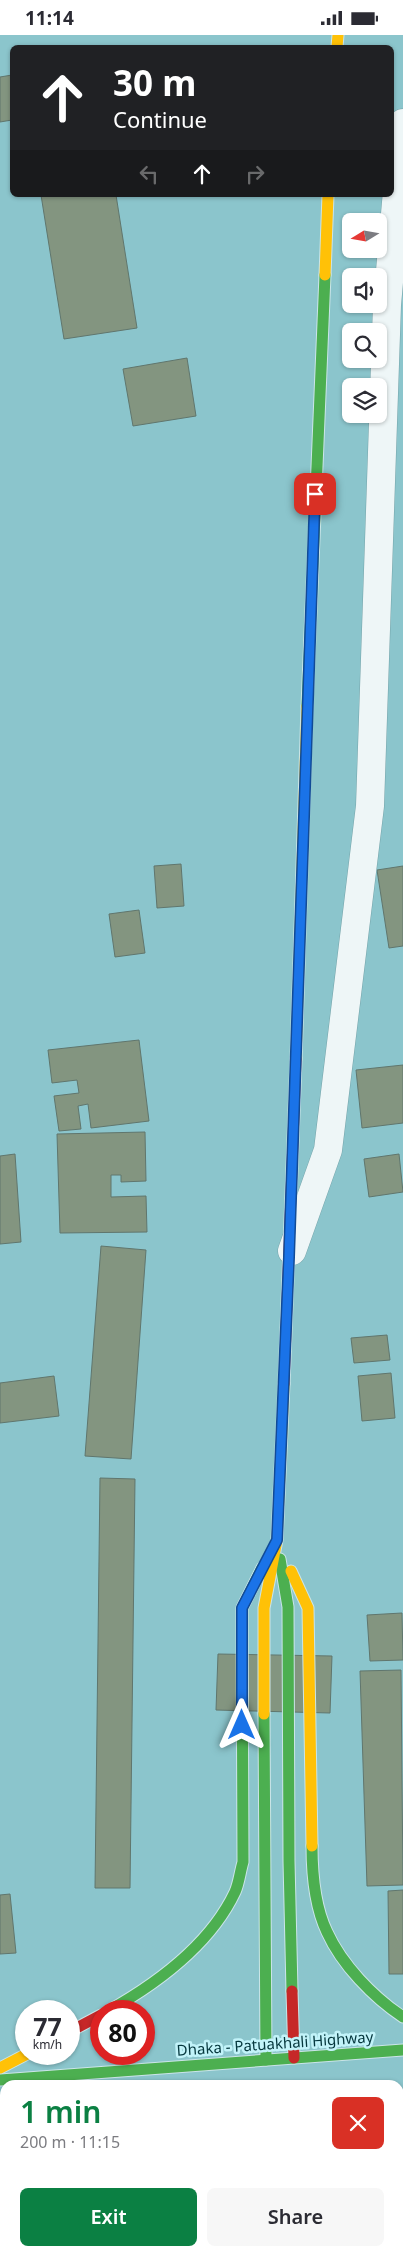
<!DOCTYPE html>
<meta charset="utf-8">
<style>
body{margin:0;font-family:"Noto Sans",sans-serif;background:#f7f7f7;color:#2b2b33;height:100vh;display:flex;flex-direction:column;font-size:19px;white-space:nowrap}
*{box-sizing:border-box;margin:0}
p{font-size:16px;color:#7c7c81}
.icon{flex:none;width:28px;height:28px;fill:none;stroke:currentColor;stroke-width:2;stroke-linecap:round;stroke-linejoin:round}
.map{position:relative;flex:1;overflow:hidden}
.sheet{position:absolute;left:0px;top:2045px;width:404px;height:176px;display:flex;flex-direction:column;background:#fff;border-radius:15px 15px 0 0;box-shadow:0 1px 4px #0004}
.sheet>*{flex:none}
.hud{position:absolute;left:10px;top:10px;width:384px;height:152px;border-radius:8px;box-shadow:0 1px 4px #0004;background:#202124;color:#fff;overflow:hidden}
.needle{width:32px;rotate:259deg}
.fabs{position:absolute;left:342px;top:178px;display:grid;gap:10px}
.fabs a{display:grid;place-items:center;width:45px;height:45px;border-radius:8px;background:#fff;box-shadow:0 1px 4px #0004;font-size:25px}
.speed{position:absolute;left:15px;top:1965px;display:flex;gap:10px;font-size:25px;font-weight:700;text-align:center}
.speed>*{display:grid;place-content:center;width:65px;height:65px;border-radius:50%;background:#fff;box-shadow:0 1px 4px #0004;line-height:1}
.speed small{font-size:12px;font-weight:400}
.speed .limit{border:8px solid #d22;background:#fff;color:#111}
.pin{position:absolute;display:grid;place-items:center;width:42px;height:42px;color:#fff;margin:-21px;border-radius:10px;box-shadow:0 2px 8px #0006}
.me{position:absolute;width:55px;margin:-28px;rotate:0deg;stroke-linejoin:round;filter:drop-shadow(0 0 4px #0008)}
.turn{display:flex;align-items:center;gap:18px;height:105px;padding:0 20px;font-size:22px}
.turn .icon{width:65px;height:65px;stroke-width:2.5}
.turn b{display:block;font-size:35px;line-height:42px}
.lanes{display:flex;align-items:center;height:48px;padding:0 20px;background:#0003;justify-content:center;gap:25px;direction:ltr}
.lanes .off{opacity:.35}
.round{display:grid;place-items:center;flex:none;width:52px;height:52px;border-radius:8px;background:#f7f7f7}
.headline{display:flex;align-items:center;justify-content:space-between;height:85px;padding:0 20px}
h1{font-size:30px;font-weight:600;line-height:38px;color:#0b8043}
.action{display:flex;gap:10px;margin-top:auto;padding:10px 20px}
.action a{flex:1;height:58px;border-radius:8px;background:#0b8043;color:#fff;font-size:20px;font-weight:600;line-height:58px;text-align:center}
.action a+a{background:#f7f7f7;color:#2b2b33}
.status{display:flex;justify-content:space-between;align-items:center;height:35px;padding:0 25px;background:#fff;direction:ltr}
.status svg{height:14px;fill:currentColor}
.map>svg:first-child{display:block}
.building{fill:#839580;stroke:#60766d}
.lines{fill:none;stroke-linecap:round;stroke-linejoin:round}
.street-casing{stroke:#74a3a9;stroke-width:29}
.fast-casing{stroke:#cbe5e8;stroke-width:13}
.slow-casing{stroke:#cbe5e8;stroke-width:13}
.jam-casing{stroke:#cbe5e8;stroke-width:13}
.street{stroke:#eef6f7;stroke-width:28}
.fast{stroke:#4caf50;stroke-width:11}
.slow{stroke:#ffc107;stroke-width:11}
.jam{stroke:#c62828;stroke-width:11}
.route-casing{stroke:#114b97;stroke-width:12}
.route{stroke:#1a73e8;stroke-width:9}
.labels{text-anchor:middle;stroke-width:5;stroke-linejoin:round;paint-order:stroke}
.street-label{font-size:15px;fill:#05373d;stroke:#c2f3f9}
</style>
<div class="status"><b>11:14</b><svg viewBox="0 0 49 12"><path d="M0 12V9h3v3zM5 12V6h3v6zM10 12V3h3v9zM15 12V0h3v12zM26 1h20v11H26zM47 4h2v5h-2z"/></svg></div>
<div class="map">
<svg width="403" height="2221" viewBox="0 0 403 2221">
<rect width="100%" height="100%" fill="#8bc5cc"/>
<g class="building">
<path d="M12,40v45l-12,2v-45z"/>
<path d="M41,160h75l21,133 -73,11z"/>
<path d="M187,323l9,58 -63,10 -10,-57z"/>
<path d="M181,829l3,42 -27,2 -3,-42z"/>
<path d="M403,831v80l-14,2 -12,-78z"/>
<path d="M139,875l6,43 -30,4 -6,-43z"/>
<path d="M139,1005l10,81 -58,7 -3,-24 -10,2 3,23 -22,2 -5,-35 25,-3 -2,-13 -25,3 -4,-33z"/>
<path d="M403,1030v58l-41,5 -6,-58z"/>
<path d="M145,1097l1,49 -25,1v-7h-10v22l35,-1 1,36 -87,1 -3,-99z"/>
<path d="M15,1119l6,88 -21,2v-88z"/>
<path d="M399,1119l4,38 -34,5 -5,-38z"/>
<path d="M101,1211l45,4 -15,209 -46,-3z"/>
<path d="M387,1300l3,25 -36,3 -3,-25z"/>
<path d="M391,1338l4,45 -33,3 -4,-45z"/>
<path d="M54,1341l5,40 -59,7v-40z"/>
<path d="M100,1443l35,1 -5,409h-35z"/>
<path d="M402,1578l1,47 -33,1 -3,-46z"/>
<path d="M218,1619l114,2 -2,57 -114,-3z"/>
<path d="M401,1635l2,215 -36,1 -7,-215z"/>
<path d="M403,1855v84h-14l-1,-83z"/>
<path d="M10,1859l6,59 -16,1v-59z"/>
<rect x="399" y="2120" width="4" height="40"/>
<rect x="95" y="2216" width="208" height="5"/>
<rect x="302" y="2216" width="59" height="5"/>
</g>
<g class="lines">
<defs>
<path id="street" d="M292,1216l36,-101 42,-344 17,-501 16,-182"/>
<g id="fast">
<path d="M307,671l18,-431"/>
<path d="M280,1524l8,48 1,254 3,130"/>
<path d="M264,1679l2,346"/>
<path d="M312,1811c0,27 3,61 15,86 15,33 46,65 76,85"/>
<path d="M108,1976c50,-28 102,-66 127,-119 4,-9 5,-20 8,-30l-1,-254 20,-40"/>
<path d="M0,2045l403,-30"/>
</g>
<g id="slow">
<path d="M337,12l1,-12"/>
<path d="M325,240l3,-80"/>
<path d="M296,1024l11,-353"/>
<path d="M291,1536l17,37 4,238"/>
<path d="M264,1679v-106l13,-68 7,-156"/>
<path d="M0,2033l27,-14"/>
</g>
<g id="jam">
<path d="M284,1349l12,-325"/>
<path d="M292,1956l2,67"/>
<path d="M69,1997l32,-17"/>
</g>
</defs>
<use href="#street" class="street-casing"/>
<use href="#fast" class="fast-casing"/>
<use href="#slow" class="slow-casing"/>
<use href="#jam" class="jam-casing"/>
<use href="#street" class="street"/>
<use href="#fast" class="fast"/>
<use href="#slow" class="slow"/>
<use href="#jam" class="jam"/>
</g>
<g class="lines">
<defs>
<path id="route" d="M242,1690v-117l35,-68 12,-283 26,-763"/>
</defs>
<use href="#route" class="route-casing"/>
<use href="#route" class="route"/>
</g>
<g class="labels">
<g class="street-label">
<text transform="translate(275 2009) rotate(-4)" y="5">Dhaka - Patuakhali Highway</text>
</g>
</g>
</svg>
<div class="fabs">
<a><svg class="needle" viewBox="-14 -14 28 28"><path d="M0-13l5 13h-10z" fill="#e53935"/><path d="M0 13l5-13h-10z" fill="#7c7c81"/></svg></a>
<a><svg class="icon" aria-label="sound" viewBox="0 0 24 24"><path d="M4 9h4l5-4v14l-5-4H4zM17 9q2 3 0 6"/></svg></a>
<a><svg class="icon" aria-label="search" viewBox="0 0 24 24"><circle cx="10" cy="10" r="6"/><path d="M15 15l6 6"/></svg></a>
<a><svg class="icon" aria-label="layers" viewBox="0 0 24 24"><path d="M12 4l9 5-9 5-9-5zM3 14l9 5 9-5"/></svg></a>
</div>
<div class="speed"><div>77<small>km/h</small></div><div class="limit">80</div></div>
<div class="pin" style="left:315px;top:459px;background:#d93025"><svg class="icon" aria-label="arrive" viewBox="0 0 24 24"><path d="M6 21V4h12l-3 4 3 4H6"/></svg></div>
<svg class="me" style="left:242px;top:1690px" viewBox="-20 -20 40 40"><path d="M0-17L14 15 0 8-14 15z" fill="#1a73e8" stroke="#fff" stroke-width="4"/></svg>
<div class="hud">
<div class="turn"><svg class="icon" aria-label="ahead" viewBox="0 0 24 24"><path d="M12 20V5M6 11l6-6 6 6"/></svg><div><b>30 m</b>Continue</div></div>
<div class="lanes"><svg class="icon off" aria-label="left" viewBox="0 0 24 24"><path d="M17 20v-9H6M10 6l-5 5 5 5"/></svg><svg class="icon" aria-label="ahead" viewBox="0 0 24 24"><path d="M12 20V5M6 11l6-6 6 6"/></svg><svg class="icon off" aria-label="right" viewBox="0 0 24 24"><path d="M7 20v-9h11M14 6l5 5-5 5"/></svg></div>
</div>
<section class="sheet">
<div class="headline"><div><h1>1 min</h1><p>200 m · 11:15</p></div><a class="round" style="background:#d93025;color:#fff"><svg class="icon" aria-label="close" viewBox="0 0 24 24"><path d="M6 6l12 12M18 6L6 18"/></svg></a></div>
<div class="action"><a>Exit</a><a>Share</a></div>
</section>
</div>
